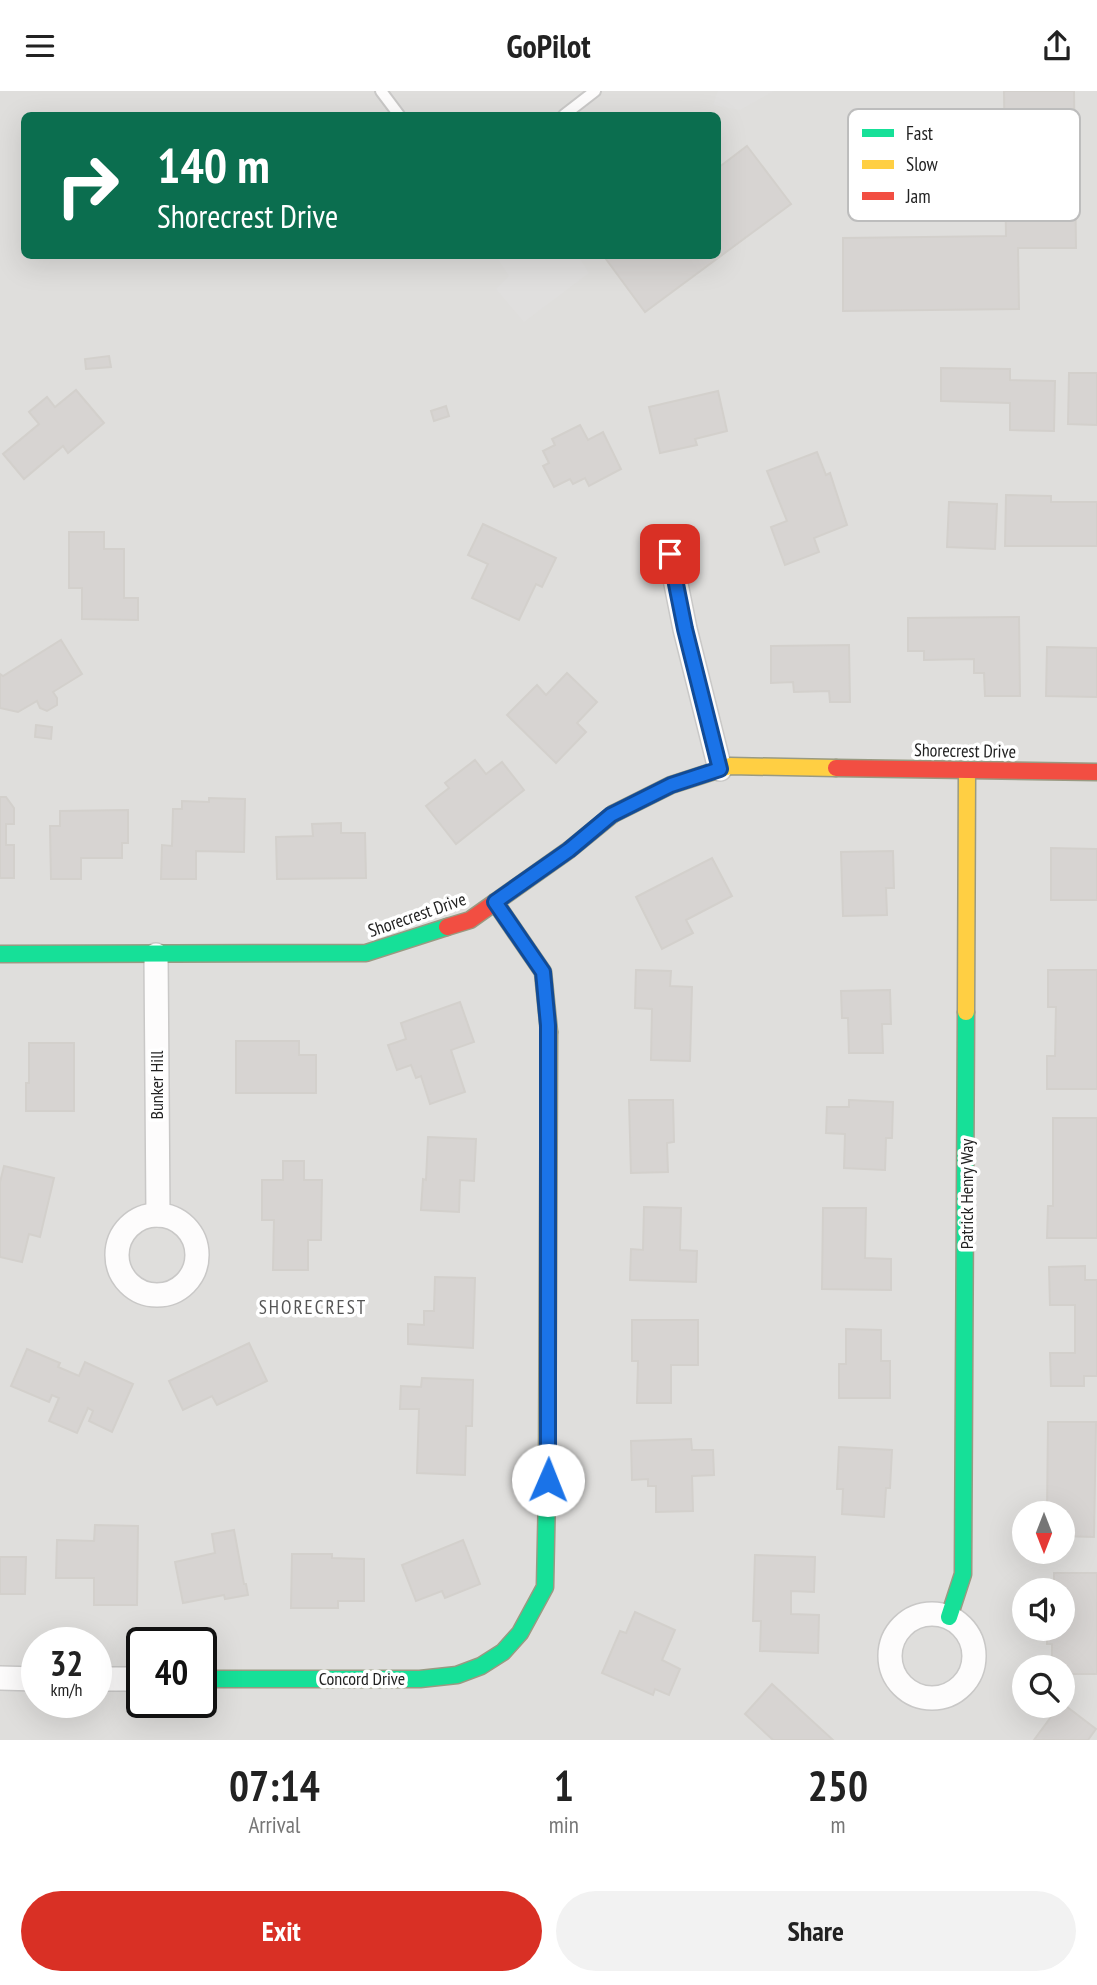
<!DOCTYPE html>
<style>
body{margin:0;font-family:"PT Sans Narrow",sans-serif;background:#f2f2f2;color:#222;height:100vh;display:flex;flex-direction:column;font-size:26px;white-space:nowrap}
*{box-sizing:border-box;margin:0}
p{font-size:23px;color:#767676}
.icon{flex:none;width:38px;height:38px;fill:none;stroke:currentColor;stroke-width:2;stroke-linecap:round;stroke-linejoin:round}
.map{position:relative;height:1649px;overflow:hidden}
.details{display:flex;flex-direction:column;background:#fff;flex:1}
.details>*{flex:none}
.guide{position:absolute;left:21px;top:21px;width:700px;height:147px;border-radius:10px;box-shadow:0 7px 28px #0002;background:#0b6e4f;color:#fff;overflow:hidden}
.needle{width:46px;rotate:180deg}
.fabs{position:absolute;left:1012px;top:1410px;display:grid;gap:14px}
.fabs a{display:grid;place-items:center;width:63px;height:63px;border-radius:50%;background:#fff;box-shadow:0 7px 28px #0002;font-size:35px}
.speed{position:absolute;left:21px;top:1536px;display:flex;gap:14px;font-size:35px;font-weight:700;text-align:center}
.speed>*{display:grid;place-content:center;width:91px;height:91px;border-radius:50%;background:#fff;box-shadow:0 7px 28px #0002;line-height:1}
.speed small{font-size:18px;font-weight:400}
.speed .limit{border:4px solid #111;border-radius:10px;background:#fff;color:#111}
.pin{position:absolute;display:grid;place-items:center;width:60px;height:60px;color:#fff;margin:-30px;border-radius:14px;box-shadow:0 4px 10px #0006}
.me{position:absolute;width:77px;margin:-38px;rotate:1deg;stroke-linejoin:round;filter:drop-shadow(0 0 5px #0008)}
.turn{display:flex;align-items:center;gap:24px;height:147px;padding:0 21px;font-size:32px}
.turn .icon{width:91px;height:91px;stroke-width:2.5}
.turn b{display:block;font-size:49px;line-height:60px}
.eta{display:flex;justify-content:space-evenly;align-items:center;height:119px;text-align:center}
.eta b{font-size:42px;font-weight:600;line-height:49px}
.primary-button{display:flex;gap:14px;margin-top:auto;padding:14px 21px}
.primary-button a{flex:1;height:80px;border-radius:42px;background:#d93025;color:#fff;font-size:28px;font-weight:600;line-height:80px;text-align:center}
.primary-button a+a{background:#f2f2f2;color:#222}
header{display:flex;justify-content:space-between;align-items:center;height:91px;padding:0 21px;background:#fff;font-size:32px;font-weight:600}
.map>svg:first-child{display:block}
.residential{fill:#dfdedc;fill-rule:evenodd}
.parking{fill:#e0dfde}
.building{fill:#d7d4d2;stroke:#d3d0cc;stroke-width:2}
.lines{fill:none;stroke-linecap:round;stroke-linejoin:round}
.lane-casing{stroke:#c9c8c7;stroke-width:14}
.street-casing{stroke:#c9c8c7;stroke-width:26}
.fast-casing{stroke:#999a82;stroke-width:19}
.slow-casing{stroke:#999a82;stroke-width:19}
.jam-casing{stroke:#999a82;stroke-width:19}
.lane{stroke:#fdfcfc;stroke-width:10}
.street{stroke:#fdfcfc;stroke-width:23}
.fast{stroke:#16e098;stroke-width:16}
.slow{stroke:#ffcf43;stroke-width:16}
.jam{stroke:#f24e42;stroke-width:16}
.route-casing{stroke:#114b97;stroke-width:18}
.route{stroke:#1a73e8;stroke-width:12}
.labels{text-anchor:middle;stroke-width:7;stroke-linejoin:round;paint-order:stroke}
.street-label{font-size:18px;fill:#222;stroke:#fff}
.neighbourhood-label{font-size:19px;letter-spacing:2px;fill:#555;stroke:#fff}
.key{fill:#fff;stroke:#bdbdbd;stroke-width:2}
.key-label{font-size:19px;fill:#222}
</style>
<header><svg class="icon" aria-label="menu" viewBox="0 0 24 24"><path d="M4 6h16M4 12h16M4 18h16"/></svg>GoPilot<svg class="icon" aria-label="share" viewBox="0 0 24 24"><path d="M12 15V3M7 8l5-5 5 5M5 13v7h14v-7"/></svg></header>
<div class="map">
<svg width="1097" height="1649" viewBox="0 0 1097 1649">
<rect width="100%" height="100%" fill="#f0eeeb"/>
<path class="residential" d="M0,0h1097v1649h-1097zM24,24h694v140h-694zM1024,1423h38v38h-38zM1024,1500h38v38h-38zM37,1552h59v60h-59zM142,1552h59v60h-59zM1024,1577h38v38h-38z"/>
<g class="parking">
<path d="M718,0h56l-34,19 -27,-5z"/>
<path d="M496,165h82l11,17 -65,49 -28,-33 13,-13z"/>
</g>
<g class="building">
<path d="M1004,0h70l2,157h-58l1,61 -176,2v-73l163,-2z"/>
<path d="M747,55l44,58 -146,108 -42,-57h115v-87z"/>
<path d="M109,265l2,11 -25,2 -1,-10z"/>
<path d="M941,277l69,1v11l45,1 -1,50 -44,-1v-27l-69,-2z"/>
<path d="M1069,282h28v52l-29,-1z"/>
<path d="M76,299l28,33 -36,30 -5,-7 -39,33 -21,-25 36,-30 -10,-12 18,-15 8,10z"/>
<path d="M718,300l9,40 -32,8 2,6 -37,8 -11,-46z"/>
<path d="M446,315l3,10 -15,5 -3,-10z"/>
<path d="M580,334l8,15 15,-8 18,37 -32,17 -4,-8 -12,6 -3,-5 -16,8 -11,-21 6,-3 -6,-12 12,-6 -3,-6z"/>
<path d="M817,361l9,23 4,-2 17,52 -33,13 5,14 -34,13 -14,-38 16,-6 -20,-50z"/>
<path d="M1006,404l45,1v6h46v44h-92z"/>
<path d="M949,411l48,2 -2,45 -48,-2z"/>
<path d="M483,433l73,34 -14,29 -6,-3 -17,36 -47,-22 16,-34 -20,-9z"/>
<path d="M69,441h35v17h20v49h14v22l-56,-1v-31h-13z"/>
<path d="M1019,526l1,79h-35l-1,-23h-10v-14l-50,1v-9h-16v-33z"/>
<path d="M61,549l21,34 -29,18 4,6v7l-10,6 -7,-3 -3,-7 -19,11 -18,-4v-34l3,2z"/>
<path d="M849,554l1,57h-20l-1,-11 -35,1 -1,-10 -22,1v-37z"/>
<path d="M1047,556l50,1v49l-51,-1z"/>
<path d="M567,582l30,29 -20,21 9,9 -30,31 -49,-48 30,-30 9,10z"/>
<path d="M36,634l16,2 -1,12 -16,-2z"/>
<path d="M475,669l11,14 16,-12 22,28 -68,54 -30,-38 23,-18 -4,-5z"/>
<path d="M0,706h6l8,11v16h-8v21h8v33h-14z"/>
<path d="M209,707l36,1 -1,53 -48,-1v28h-35l1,-34 10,1 1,-37h9v-8l27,1z"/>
<path d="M128,719v33h-6v15h-41v21h-30l-1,-53h10v-15z"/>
<path d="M341,732v10h24l1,45 -89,1 -1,-42 37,-1 -1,-12z"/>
<path d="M1051,757l46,1v51h-46z"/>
<path d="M893,760l1,37h-8l1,27 -44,1 -2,-64z"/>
<path d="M712,767l20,38 -46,24 7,13 -31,16 -26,-52z"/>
<path d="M636,879l35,1 -1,15 22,1 -2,74 -39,-1 1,-51 -17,-1z"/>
<path d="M1048,879h49v119h-50v-33h8l1,-49h-8z"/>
<path d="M890,899l1,34h-9l1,29h-34l-1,-35h-6l-1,-27z"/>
<path d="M460,911l14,40 -23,8 14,42 -35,12 -9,-28 -5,2 -5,-13 -14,5 -9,-25 18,-6 -5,-16z"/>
<path d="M236,950h63v14h17v38h-80z"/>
<path d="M29,952h45v68h-48v-28h3z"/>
<path d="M629,1009h44l1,42 -7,1 1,29 -37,1z"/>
<path d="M849,1009l44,2 -1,36h-6l-1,32 -41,-2 1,-34 -19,-1 1,-26h22z"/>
<path d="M1053,1027h44v120h-50l1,-32h5z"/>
<path d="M428,1046l48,2 -2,42 -14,-1 -1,32 -38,-2 2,-31 3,1z"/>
<path d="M283,1070h21v19h18l-1,60h-13v30h-35l1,-50h-12v-40h21z"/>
<path d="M4,1075l50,12 -14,59 -11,-3 -7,28 -22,-5v-75z"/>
<path d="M644,1116l37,1 -1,42 17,1 -1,31 -66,-2 1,-31 12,1z"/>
<path d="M823,1117h43l-1,50 26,1v31l-69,-1z"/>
<path d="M1085,1175v14h12v96h-13v10h-33l-1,-33h25v-48h-25l-1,-38z"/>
<path d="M435,1186l40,1 -2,70 -65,-4v-20l16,1v-14h10z"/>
<path d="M632,1229h66v45h-27v38h-34l1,-42h-6z"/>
<path d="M846,1238l35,1v31h9v37h-51v-34h7z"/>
<path d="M249,1252l18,38 -50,24 -5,-9 -29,14 -14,-29z"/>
<path d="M27,1258l33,14 -2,4 21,9 6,-14 48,22 -21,48 -23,-11 4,-10 -5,-3 -11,25 -28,-12 10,-23 -7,-3 -3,7 -38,-16z"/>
<path d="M422,1287l51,2 -1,46h-6l-1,49 -48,-2 2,-64h-19l1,-23 20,1z"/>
<path d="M1048,1331h48l-2,115 -32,-1v-22h-15z"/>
<path d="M691,1348l1,11h21l1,25 -22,1 1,35 -37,1v-26h-8v-7l-16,1 -1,-39z"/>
<path d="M839,1356l53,3 -2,38h-4l-2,29 -42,-3 1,-25h-6z"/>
<path d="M95,1434l43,1 -1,79h-43v-27h-38l1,-38 37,1z"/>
<path d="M234,1439l10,54h2l2,11 -23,4 -1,-4 -41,8 -8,-41 40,-9 -3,-19z"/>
<path d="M463,1449l17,44 -35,14 -3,-7 -26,10 -14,-36z"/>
<path d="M292,1463h40v4l32,1v42h-26v7h-47z"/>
<path d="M755,1464l60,2 -1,35 -23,-1v23l28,1 -1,38 -58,-2 1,-30h-8z"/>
<path d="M0,1466h26l-1,37h-25z"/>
<path d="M1054,1482h43v101h-35v-6h-10v-24h-5v-15h15v-38h-8z"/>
<path d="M635,1521l40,18 -13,30 18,9 -11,26 -14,-6 -2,6 -51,-22 18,-42 6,2z"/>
<path d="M772,1593l61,56h-60l-28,-26z"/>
<path d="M1062,1612l34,26 -8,11h-54l25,-34h3z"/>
</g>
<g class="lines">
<defs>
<g id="lane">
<path d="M381,0l18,24"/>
<path d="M564,24l31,-24"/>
</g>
<g id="street">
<path d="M670,463l15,75 35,140"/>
<path d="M156,864l2,260"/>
<circle cx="157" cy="1164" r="40"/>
<circle cx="932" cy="1565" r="42"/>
<path d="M0,1587l37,1"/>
<path d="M96,1588h46"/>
</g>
<g id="fast">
<path d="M495,811l48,70 6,60"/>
<path d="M0,863l366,-1 81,-26"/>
<path d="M949,1526l14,-43 3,-562"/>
<path d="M201,1588h219l37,-4 24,-9 22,-14 17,-19 25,-46 2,-96"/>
</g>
<g id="slow">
<path d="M613,723l58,-29 59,-19 106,2"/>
<path d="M966,921l1,-242"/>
<path d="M547,1400l2,-459"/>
</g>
<g id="jam">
<path d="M836,677l261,4"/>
<path d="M447,836l23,-7 99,-70 44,-36"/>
</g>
</defs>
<use href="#lane" class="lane-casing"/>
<use href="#street" class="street-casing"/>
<use href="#fast" class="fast-casing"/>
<use href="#slow" class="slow-casing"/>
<use href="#jam" class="jam-casing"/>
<use href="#lane" class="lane"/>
<use href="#street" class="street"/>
<use href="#fast" class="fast"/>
<use href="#slow" class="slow"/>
<use href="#jam" class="jam"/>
</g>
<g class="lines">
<defs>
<path id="route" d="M548,1389v-455l-5,-53 -48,-70 74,-52 42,-35 60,-30 49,-16 -35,-140 -15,-75"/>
</defs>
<use href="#route" class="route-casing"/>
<use href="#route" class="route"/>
</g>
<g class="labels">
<g class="street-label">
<text transform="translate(965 660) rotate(1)" y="6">Shorecrest Drive</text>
<text transform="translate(417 824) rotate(-19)" y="6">Shorecrest Drive</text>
<text transform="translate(157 994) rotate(-90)" y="6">Bunker Hill</text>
<text transform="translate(967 1103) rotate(-90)" y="6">Patrick Henry Way</text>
<text x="362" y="1594">Concord Drive</text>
</g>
<g class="neighbourhood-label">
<text x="313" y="1223">SHORECREST</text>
</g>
</g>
<rect x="848" y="18" width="232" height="112" rx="10" class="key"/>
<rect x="862" y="38" width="32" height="8" fill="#16e098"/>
<rect x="862" y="69" width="32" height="9" fill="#ffcf43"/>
<rect x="862" y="101" width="32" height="8" fill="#f24e42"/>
<g class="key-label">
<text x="906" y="49">Fast</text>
<text x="906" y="80">Slow</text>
<text x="906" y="112">Jam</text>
</g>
</svg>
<div class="fabs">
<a><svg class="needle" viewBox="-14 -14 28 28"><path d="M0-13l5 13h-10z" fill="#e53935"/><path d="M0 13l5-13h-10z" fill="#767676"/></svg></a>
<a><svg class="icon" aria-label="sound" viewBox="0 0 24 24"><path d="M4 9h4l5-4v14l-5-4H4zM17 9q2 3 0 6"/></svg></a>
<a><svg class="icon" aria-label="search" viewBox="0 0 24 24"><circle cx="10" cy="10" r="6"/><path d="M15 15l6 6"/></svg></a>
</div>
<div class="speed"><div>32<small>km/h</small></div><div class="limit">40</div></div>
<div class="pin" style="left:670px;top:463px;background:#d93025"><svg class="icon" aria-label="arrive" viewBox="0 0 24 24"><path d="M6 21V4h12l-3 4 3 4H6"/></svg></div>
<svg class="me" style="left:548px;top:1389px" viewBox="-20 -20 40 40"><circle r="19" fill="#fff"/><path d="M0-13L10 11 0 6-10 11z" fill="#1a73e8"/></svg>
<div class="guide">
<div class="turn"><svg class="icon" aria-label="right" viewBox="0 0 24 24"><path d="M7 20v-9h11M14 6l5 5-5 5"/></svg><div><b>140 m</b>Shorecrest Drive</div></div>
</div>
</div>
<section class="details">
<div class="eta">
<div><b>07:14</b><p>Arrival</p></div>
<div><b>1</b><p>min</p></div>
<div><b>250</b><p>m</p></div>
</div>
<div class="primary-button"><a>Exit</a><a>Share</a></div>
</section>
